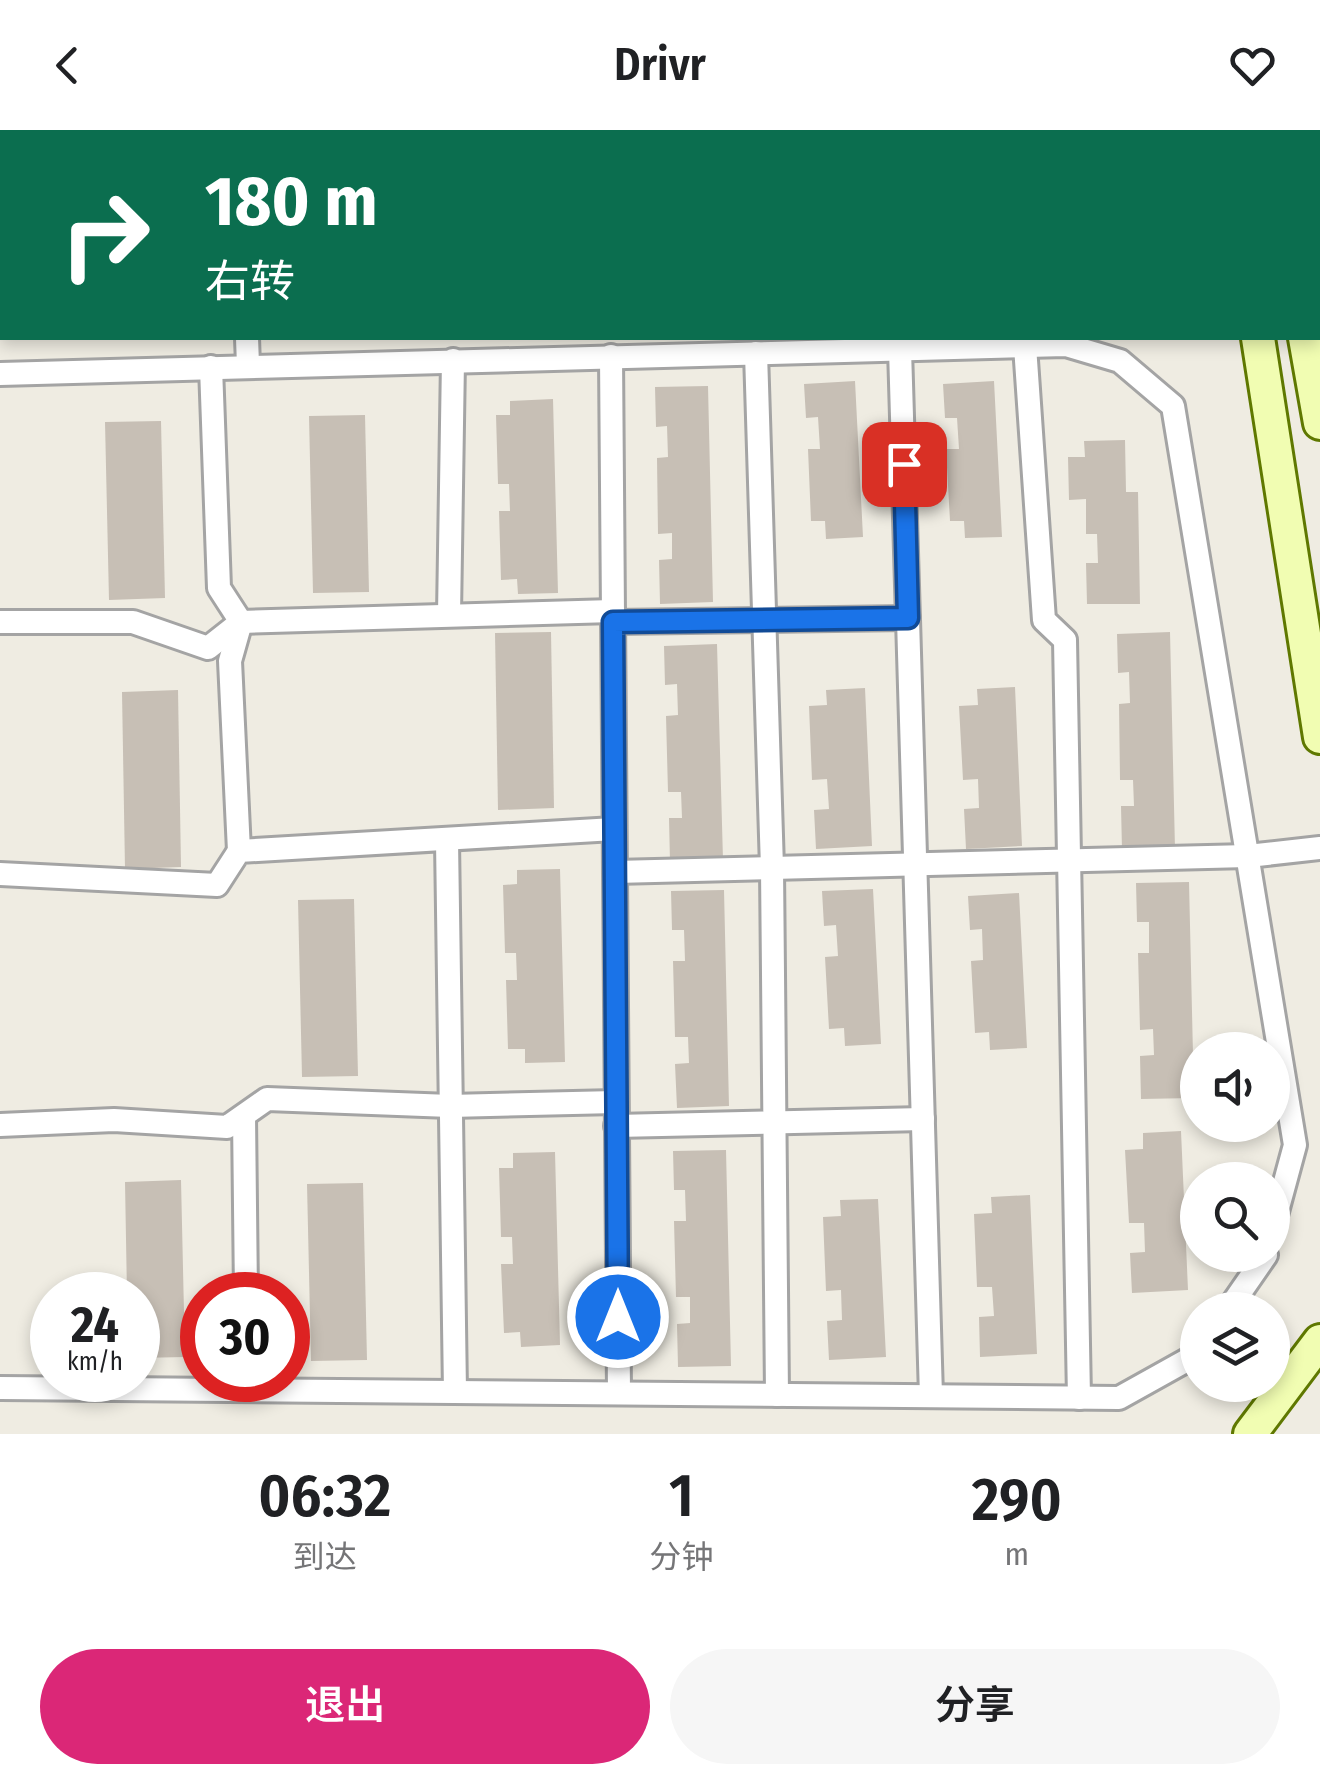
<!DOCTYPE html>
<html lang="zh">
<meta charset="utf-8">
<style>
body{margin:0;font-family:"Fira Sans Condensed","Noto Sans SC",sans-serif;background:#f6f6f6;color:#202124;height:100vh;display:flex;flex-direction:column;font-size:38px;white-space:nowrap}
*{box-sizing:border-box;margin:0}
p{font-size:32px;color:#757577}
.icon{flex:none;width:55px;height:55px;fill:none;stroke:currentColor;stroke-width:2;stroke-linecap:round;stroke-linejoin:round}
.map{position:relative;height:1304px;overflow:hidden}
.panel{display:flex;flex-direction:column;background:#fff;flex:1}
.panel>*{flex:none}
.top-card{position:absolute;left:0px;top:0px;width:1320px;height:210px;box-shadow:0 5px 15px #0003;background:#0b6e4f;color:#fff;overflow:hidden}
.tools{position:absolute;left:1180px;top:902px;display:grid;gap:20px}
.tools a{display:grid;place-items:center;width:110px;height:110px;border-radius:50%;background:#fff;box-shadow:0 5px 15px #0003;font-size:50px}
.speed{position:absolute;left:30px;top:1142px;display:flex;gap:20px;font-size:50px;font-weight:700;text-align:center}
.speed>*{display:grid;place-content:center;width:130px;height:130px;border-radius:50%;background:#fff;box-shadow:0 5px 15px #0003;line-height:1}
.speed small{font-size:25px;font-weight:400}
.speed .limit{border:15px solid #d22;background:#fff;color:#111}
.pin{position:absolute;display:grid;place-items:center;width:85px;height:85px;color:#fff;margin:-42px;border-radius:20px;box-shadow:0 5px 15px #0006}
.me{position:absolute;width:110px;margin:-55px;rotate:0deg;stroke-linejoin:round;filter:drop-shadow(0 0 8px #0008)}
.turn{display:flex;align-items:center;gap:35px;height:210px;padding:0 40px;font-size:45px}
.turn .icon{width:130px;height:130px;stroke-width:2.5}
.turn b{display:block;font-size:70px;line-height:85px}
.eta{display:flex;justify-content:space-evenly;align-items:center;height:170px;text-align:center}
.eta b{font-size:60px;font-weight:600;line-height:70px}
.action{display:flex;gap:20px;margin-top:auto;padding:20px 40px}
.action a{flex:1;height:115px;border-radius:60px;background:#db2777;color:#fff;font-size:40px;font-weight:600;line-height:115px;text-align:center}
.action a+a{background:#f6f6f6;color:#202124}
header{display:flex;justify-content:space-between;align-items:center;height:130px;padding:0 40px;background:#fff;font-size:45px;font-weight:600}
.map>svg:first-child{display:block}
.building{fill:#c7bfb5}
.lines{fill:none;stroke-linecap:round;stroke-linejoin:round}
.street-casing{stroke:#a4a4a4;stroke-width:28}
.secondary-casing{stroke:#5f7800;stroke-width:38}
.street{stroke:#fff;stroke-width:22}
.secondary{stroke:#f1fdb2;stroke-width:32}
.route-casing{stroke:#114b97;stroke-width:25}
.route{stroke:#1a73e8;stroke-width:18}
</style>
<header><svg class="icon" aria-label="back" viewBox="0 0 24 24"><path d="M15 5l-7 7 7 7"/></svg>Drivr<svg class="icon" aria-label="heart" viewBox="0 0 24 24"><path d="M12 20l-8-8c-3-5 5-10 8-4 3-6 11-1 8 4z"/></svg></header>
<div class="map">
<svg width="1320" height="1304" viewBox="0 0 1320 1304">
<rect width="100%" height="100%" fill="#efece2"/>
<g class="building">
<path d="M855,251l8,156 -37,2 -1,-18h-14l-3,-72h12l-2,-32 -12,1 -2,-34z"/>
<path d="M994,251l8,156 -37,1 -1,-17h-14l-4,-72h13l-2,-31h-12l-2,-34z"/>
<path d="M708,256l5,216 -53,2 -1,-44 13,-1v-26l-14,1 -1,-76 11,-1 -1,-31 -11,1 -1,-40z"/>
<path d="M553,269l5,194 -40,1 -1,-15 -16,1 -2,-69h11l-1,-27h-11l-2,-69h14v-14z"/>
<path d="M365,285l4,177 -56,1 -4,-177z"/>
<path d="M161,291l4,177 -56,2 -4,-178z"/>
<path d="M1125,310l1,52h12l2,112h-53l-1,-41h12l-1,-29h-11v-35l-17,1 -1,-43h17l-1,-16z"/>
<path d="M551,502l3,176 -56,2 -3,-177z"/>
<path d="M1170,502l5,217 -53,1 -1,-44h13l-1,-26h-13l-1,-76 11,-1 -1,-31 -11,1 -1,-39z"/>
<path d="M717,514l6,216 -53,2 -1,-44h13l-1,-26h-13l-2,-76 12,-1 -1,-31 -12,1 -1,-39z"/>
<path d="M1015,557l7,159 -56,3 -2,-40 15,-1 -1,-29 -15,1 -4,-74 19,-1 -1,-16z"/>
<path d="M865,558l7,158 -56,3 -2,-39 15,-1 -2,-30 -15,1 -3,-74 18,-1 -1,-15z"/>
<path d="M178,560l3,177 -56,2 -3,-177z"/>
<path d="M560,739l5,193 -40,1v-14h-17l-2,-69h11l-1,-27h-11l-2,-68 14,-1v-14z"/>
<path d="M1189,752l5,216 -53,1 -1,-43 14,-1 -1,-26 -13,1 -2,-77h11v-31h-12l-1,-39z"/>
<path d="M873,759l8,155 -36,2 -1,-18 -15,1 -4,-72 13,-1 -2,-31 -12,1 -2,-35z"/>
<path d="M724,760l5,216 -52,2 -2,-44 14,-1 -1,-26h-13l-2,-76h12l-1,-31h-12l-1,-39z"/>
<path d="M1019,763l8,155 -37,2 -1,-18 -14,1 -4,-72 12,-1 -1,-31 -12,1 -2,-34z"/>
<path d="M354,769l4,177 -56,1 -4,-177z"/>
<path d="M1181,1001l7,159 -56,3 -2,-40 15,-1 -1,-29h-15l-4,-73 18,-1v-16z"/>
<path d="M726,1020l5,216 -53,1 -1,-43 13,-1v-26h-14l-2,-76h12l-1,-31h-11l-1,-39z"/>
<path d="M555,1022l5,193 -39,2 -1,-15 -16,1 -3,-69h12l-1,-27h-11l-2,-69h14v-15z"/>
<path d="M181,1050l4,177 -47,1v-63h-11l-2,-113z"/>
<path d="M363,1053l4,177 -56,1 -4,-177z"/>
<path d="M1030,1065l7,159 -57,3 -1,-40 15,-1 -2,-29h-15l-3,-73 18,-1 -1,-16z"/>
<path d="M878,1069l8,158 -57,3 -2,-39 15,-1 -1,-30 -15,1 -3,-74 18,-1 -1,-16z"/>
</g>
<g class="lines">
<defs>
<g id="street">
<path d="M596,0v2"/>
<path d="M917,2v-2"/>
<path d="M1114,2l2,-2"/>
<path d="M0,79h2"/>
<path d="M247,208l1,27"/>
<path d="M1025,216l19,274 21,20 14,758"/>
<path d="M900,219l31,1047"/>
<path d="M756,223l16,515 5,527"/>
<path d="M611,226l8,1037"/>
<path d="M211,237l8,221 22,34 -11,39 9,190"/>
<path d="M0,244l1066,-29 54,16 53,45 122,739 -23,85"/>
<path d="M449,485l4,-255"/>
<path d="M0,492h133l75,26 33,-26 372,-11"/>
<path d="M613,492l295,-4"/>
<path d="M447,711l8,551"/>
<path d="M615,742l633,-16 72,-8"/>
<path d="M0,744l217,11 22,-34 375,-22"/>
<path d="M244,986l2,179"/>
<path d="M0,995l114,-5 113,7 40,-28 183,7 166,-4"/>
<path d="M616,996l307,-7"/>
<path d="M1228,1180l38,-55"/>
<path d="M0,1258l1119,10 79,-44"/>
</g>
<g id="secondary">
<path d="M1223,0l1,2"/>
<path d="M1273,0v2"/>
<path d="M0,164h2"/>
<path d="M1258,208l62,399"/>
<path d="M1305,208l15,85"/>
<path d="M1250,1304l70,-93"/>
</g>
</defs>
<use href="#street" class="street-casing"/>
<use href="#secondary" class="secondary-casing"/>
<use href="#street" class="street"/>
<use href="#secondary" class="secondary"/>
</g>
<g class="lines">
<defs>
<path id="route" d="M618,1187l-5,-695 295,-4 -4,-154"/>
</defs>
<use href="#route" class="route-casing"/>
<use href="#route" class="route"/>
</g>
</svg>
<div class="tools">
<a><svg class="icon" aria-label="sound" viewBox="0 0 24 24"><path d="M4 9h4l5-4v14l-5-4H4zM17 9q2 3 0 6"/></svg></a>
<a><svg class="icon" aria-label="search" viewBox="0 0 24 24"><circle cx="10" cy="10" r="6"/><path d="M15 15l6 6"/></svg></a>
<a><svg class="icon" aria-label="layers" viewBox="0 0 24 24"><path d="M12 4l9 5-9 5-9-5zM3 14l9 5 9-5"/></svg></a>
</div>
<div class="speed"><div>24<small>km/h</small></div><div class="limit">30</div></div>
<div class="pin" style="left:904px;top:334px;background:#d93025"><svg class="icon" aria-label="arrive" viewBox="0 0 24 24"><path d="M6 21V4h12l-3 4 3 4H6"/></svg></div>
<svg class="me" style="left:618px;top:1187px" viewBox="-20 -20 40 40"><circle r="17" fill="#1a73e8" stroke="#fff" stroke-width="3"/><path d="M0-11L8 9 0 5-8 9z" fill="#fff"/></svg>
<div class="top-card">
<div class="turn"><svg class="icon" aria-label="right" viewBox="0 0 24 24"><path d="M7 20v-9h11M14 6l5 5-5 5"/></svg><div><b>180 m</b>右转</div></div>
</div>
</div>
<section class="panel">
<div class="eta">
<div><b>06:32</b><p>到达</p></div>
<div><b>1</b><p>分钟</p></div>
<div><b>290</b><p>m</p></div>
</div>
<div class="action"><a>退出</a><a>分享</a></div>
</section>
